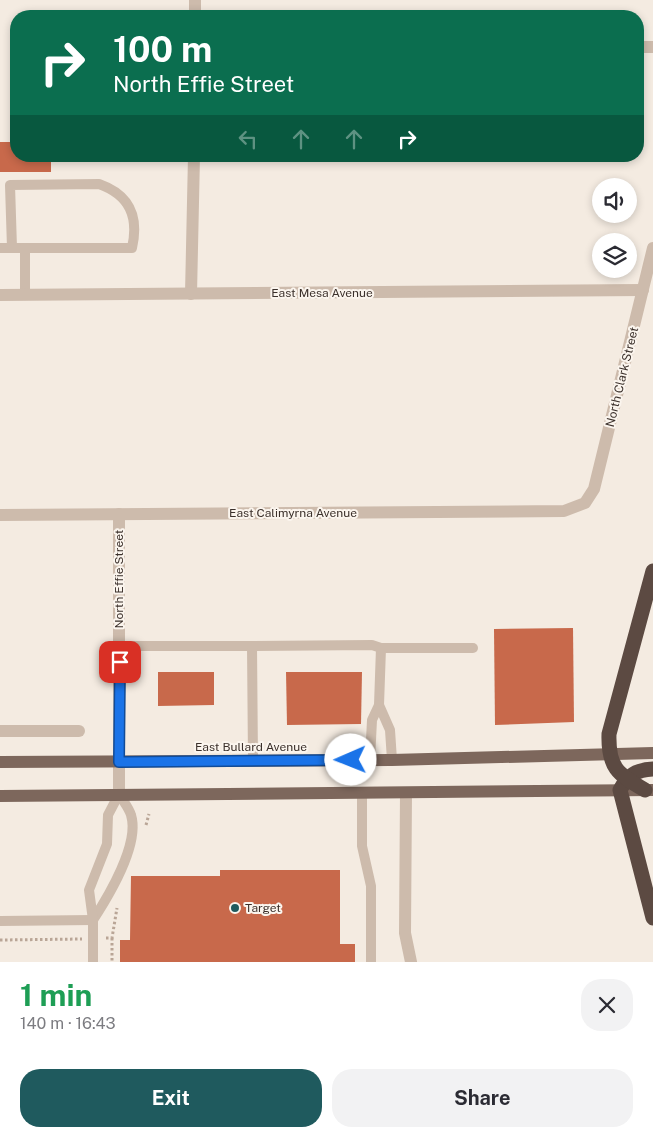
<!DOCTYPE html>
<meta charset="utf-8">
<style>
body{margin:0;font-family:"Public Sans",sans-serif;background:#f2f2f3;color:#2b2b33;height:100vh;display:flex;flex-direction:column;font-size:19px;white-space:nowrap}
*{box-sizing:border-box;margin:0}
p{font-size:16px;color:#7c7c81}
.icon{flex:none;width:28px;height:28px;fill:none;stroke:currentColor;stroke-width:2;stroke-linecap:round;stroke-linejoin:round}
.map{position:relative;height:962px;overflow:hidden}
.drawer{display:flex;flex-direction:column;background:#fff;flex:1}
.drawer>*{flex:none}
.top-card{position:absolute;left:10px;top:10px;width:634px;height:152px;border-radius:20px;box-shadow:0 2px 8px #0003;background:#0b6e4f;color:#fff;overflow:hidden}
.controls{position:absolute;left:592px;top:178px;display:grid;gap:10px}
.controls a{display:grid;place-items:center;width:45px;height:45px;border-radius:50%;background:#fff;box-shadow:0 2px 8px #0003;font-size:25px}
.pin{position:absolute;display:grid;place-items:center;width:42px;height:42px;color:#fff;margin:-21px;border-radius:10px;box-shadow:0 2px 8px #0006}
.me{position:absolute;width:55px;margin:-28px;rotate:269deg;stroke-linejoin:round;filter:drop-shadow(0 0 4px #0008)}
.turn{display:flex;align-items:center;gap:18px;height:105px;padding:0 20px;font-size:22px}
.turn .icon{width:65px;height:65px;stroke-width:2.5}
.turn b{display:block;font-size:35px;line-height:42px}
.lanes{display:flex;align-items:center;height:48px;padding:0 20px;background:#0003;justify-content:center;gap:25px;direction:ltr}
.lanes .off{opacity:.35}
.round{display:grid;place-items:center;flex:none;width:52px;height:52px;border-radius:20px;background:#f2f2f3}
.overview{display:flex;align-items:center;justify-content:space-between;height:85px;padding:0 20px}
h1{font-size:30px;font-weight:700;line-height:38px;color:#1e9e55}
.button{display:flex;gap:10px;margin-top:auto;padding:10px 20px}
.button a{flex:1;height:58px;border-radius:20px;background:#1f5a5e;color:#fff;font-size:20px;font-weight:700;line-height:58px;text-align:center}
.button a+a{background:#f2f2f3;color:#2b2b33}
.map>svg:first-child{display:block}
.building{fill:#c8694b}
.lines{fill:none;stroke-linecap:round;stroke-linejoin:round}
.path{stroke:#b9a596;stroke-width:3;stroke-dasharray:2.5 2.5;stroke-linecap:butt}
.lane{stroke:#cdbbac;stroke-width:10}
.street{stroke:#cdbbac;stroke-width:12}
.primary{stroke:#7d675c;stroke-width:12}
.highway{stroke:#5c4a42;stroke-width:15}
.route-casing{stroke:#114b97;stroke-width:12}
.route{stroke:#1a73e8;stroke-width:9}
.poi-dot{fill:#1f5a5e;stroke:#fbf5ee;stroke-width:2}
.labels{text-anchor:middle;stroke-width:4;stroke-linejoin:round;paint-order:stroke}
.street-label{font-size:12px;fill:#3b302b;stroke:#fbf5ee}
.poi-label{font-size:12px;fill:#3b302b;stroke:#fbf5ee;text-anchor:start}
</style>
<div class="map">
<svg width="653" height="962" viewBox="0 0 653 962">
<rect width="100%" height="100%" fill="#f4ebe1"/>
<g class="building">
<path d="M0,142h16v14h35v16h-51z"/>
<path d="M573,628l1,94 -79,3 -1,-96z"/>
<path d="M158,672h56v33l-56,1z"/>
<path d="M286,672h76l-1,52 -74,1z"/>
<path d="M220,870h120v74h15v18h-235v-22h10l1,-64h89z"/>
</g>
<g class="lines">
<g class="path">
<path d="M146,825l3,-11"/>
<path d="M106,938h6l5,-30"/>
<path d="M112,938v24"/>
<path d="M0,940l82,-1"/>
</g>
<g class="lane">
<path d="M0,248h132c7,-31 -2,-53 -33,-64l-89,1 2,63"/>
<path d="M25,295v-47"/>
<path d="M120,646h132l1,115"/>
<path d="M252,646l120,-1 9,3 -2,57 -7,15 -2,40"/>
<path d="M381,648h92"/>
<path d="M379,705l11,25 2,30"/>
<path d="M362,794v52l9,40v76"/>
<path d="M93,920c15,-23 47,-76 38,-105 -2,-7 -8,-14 -12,-21"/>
<path d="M0,921l93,-1"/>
<path d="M93,962v-42l-4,-30 18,-46 1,-29 11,-21"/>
</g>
<g class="street">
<path d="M195,0v16"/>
<path d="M638,47h15"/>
<path d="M191,294l3,-138"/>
<path d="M0,295l643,-5"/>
<path d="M119,514v280"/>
<path d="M0,515l564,-4 21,-8 9,-14 59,-241"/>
<path d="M0,731h79"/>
<path d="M406,793l-1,140 6,29"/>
</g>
<g class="primary">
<path d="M0,762l392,-2 261,-7"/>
<path d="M0,796l653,-6"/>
</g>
<g class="highway">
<path d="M653,769c-17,1 -25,6 -33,21l33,128"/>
<path d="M645,790c-28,-16 -37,-23 -36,-56l44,-163"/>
</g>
</g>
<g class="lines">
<defs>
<path id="route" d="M120,662l-1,100 232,-2"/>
</defs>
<use href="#route" class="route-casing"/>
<use href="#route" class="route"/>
</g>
<circle class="poi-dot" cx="235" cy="908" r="5"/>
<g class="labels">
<g class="street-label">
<text x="322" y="297">East Mesa Avenue</text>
<text transform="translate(622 377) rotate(-76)" y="4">North Clark Street</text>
<text x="293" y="517">East Calimyrna Avenue</text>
<text transform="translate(119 579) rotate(-90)" y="4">North Effie Street</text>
<text x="251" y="751">East Bullard Avenue</text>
</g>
<g class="poi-label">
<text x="245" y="912">Target</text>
</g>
</g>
</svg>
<div class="controls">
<a><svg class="icon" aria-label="sound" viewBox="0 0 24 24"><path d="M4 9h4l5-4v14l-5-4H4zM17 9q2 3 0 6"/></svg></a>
<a><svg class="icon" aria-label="layers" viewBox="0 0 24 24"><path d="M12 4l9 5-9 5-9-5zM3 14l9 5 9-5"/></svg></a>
</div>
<div class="pin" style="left:120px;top:662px;background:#d93025"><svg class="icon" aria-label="arrive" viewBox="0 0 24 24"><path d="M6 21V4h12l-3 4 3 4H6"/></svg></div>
<svg class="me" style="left:351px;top:760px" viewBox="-20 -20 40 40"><circle r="19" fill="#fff"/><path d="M0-13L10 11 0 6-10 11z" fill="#1a73e8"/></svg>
<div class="top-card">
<div class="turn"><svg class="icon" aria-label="right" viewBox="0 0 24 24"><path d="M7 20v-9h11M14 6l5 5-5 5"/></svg><div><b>100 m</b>North Effie Street</div></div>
<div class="lanes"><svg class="icon off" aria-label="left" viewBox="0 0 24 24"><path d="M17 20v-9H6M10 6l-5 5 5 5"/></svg><svg class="icon off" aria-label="ahead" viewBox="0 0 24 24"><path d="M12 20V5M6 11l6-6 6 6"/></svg><svg class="icon off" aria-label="ahead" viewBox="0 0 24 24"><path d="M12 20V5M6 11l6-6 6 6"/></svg><svg class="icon" aria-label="right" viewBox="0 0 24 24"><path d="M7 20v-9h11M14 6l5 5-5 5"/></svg></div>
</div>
</div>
<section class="drawer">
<div class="overview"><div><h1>1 min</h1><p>140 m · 16:43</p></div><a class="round"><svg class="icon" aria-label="close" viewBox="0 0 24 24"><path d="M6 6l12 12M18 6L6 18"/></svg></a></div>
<div class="button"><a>Exit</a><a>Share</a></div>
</section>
